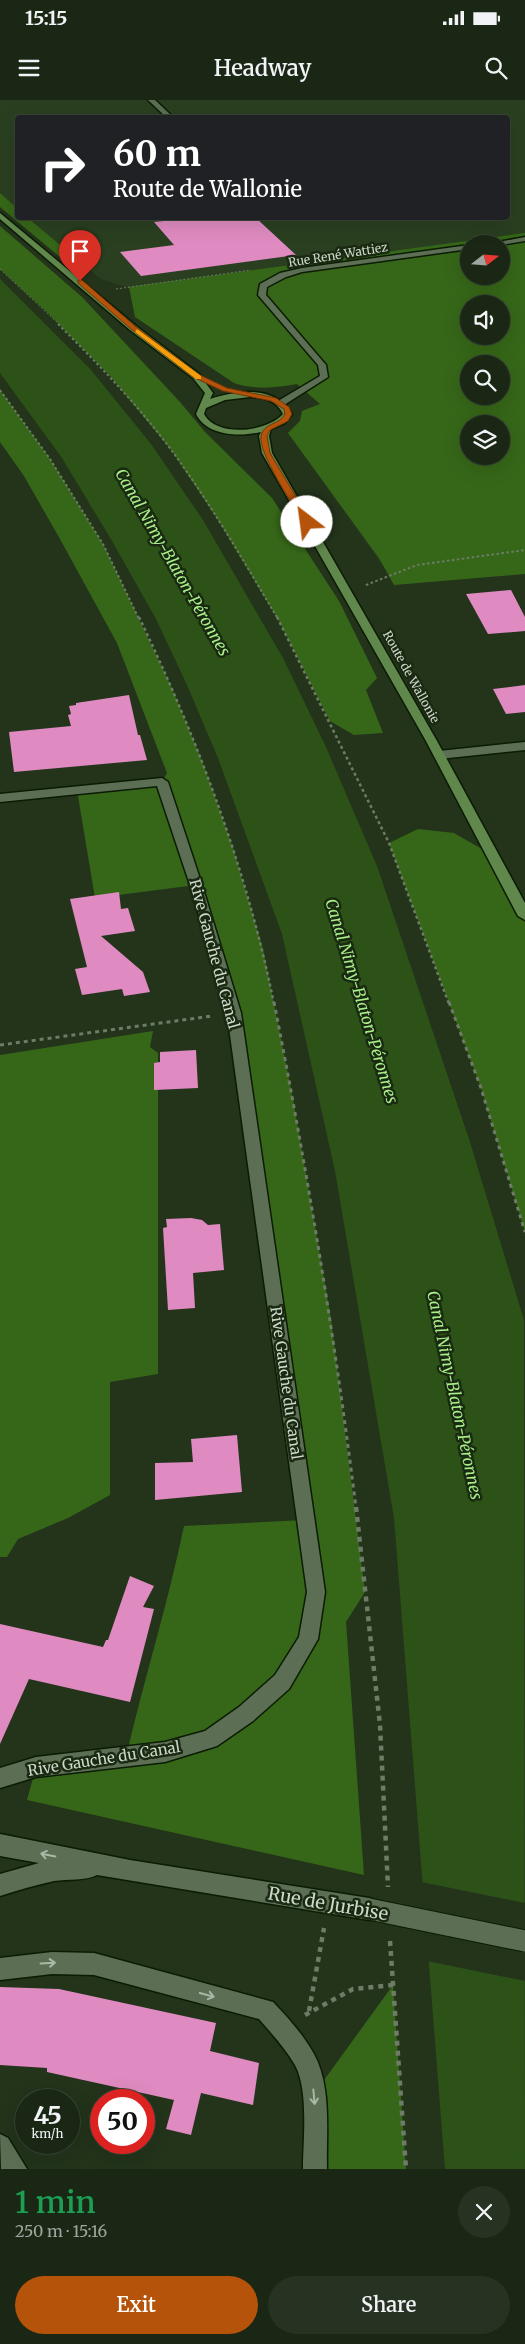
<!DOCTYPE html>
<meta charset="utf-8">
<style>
body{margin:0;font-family:Merriweather,serif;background:#273322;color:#f1f3f6;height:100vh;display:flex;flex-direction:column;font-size:19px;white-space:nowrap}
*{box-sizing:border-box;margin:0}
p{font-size:16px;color:#9fa5a0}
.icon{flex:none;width:28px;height:28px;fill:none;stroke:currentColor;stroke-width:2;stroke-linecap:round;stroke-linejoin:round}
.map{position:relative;height:2069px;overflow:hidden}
.sheet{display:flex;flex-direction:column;background:#1a2714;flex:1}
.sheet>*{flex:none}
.hud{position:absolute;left:15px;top:15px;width:495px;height:105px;border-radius:5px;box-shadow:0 5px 20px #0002,0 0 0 1px #384434;background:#202124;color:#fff;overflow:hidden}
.needle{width:32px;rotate:73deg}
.controls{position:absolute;left:460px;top:135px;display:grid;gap:10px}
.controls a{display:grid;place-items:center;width:50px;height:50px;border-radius:50%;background:#1a2714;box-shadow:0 5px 20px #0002,0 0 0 1px #384434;font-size:25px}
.speed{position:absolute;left:15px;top:1989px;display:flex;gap:10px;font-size:25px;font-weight:700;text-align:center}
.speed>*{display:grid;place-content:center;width:65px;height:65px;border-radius:50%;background:#1a2714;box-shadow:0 5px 20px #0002,0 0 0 1px #384434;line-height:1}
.speed small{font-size:12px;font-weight:400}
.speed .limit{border:8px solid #d22;background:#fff;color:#111}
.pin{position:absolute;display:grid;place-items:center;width:42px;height:42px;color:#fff;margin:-51px -21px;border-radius:50% 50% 50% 0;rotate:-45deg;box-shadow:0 0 5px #0007}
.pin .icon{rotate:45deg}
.me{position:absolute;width:55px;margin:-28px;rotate:330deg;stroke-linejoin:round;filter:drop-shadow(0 0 4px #0008)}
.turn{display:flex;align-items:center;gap:18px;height:105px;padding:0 15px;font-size:22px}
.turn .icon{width:65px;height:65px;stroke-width:2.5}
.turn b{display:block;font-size:35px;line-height:42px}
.round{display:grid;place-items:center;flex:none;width:52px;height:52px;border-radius:26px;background:#273322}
.headline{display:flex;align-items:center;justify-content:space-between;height:85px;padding:0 15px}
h1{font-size:30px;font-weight:600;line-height:38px;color:#1e9e55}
.action{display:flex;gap:10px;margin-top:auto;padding:10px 15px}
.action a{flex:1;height:58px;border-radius:30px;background:#b45309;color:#fff;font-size:20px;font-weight:600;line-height:58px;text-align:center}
.action a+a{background:#273322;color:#f1f3f6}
.status{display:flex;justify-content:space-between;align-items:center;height:35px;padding:0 25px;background:#1a2714;direction:ltr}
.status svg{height:14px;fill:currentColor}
header{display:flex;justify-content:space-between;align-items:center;height:65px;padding:0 15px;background:#1a2714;font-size:22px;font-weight:600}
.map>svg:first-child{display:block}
.built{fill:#2a3f20;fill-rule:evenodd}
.green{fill:#366718;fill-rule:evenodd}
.water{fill:#2c5217}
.pier{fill:#23341b}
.building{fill:#df8bc1}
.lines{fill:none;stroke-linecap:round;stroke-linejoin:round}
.minor-casing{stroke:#0c1b04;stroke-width:3}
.major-casing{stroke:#0c1b04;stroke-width:3}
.path-far4{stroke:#6d7b67;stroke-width:1;stroke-dasharray:2 2;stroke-linecap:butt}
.path-far3{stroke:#6d7b67;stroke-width:2;stroke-dasharray:2.5 2.5;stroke-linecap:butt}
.path-far2{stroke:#6d7b67;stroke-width:2.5;stroke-dasharray:3 3;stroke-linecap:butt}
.path-far1{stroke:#6d7b67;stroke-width:3;stroke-dasharray:4 4;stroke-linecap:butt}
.path{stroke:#6d7b67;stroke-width:4.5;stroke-dasharray:5 5;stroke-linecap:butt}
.minor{fill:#5c6f54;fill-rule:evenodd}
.major{fill:#60884c;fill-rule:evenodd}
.minor-bridge-casing{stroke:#0c1b04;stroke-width:23;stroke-linecap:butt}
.minor-bridge{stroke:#5c6f54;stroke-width:21}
.oneway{stroke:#acb8a6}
.route{fill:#b45309;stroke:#753606}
.slow{fill:#f59e0b}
.labels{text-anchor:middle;stroke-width:5;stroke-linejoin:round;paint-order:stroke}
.far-street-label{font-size:12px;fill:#ced8c9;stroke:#1a2a12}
.street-label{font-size:15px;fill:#ced8c9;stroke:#1a2a12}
.water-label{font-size:16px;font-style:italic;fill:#a9ef88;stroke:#1a2a12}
.near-street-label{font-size:18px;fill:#ced8c9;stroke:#1a2a12}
</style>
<div class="status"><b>15:15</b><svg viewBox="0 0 49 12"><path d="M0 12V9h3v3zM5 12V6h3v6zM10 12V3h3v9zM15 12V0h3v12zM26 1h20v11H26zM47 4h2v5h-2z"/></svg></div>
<header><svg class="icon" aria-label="menu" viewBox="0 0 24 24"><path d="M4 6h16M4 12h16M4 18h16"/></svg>Headway<svg class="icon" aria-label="search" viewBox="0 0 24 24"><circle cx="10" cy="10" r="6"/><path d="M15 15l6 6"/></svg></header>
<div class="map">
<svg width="525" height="2069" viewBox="0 0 525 2069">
<rect width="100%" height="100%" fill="#23341b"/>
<path class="built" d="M0,0h525v474h-136l-101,-141 12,-12 2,-10 18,-7 -23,-20 -168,-96 -28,-9 -73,-61h480v-100h-490l-1,90 -17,-15zM469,144h32v32h-32zM469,204h32v32h-32zM469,264h32v32h-32zM469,324h32v32h-32z"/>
<g class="green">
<path d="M0,93l17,15 1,10h10l62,52 -12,2 -78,-65z"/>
<path d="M0,126l82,71 98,105 25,30 67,66 67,103 38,77 -11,12 17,43 -29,2 -24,-14 -51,-100 -59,-98 -48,-72 -61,-74 -64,-65 -47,-43z"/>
<path d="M525,133v341l-131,11 -15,-27 -91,-125 12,-12 2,-10 18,-7 -23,-20c-23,4 -41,6 -63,-1l-99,-66 -6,-30zM469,144h32v32h-32zM469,204h32v32h-32zM469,264h32v32h-32zM469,324h32v32h-32z"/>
<path d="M0,290l50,69 53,85 68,142 32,77 30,85 30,101 30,150 38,220 34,273 -19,30 18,253 -337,-75 9,-33 90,-10c18,-78 42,-153 58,-231l121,-6 -71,-507 -38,-128 -101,13 -18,-108 85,-8 5,-9 -50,-130 -57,-104 -36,-63 -24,-34z"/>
<path d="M418,729l36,4 40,23 31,60v316l-44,-144 -92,-245z"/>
<path d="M153,931l-3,16 8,6v321l-48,8v113l-42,23 -50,21 -11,18h-7v-502z"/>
<path d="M393,1885l13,184h-91l-1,-75z"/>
</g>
<path class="water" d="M0,179l91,91 60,74 52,76 80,138 43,89 51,119 92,273 55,181 1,849h-80l-51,-651 -59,-347 -53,-237 -64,-176 -31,-73 -31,-66 -44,-78 -50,-83 -62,-85z"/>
<path class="pier" d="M421,1782l104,21v78l-98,-20z"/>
<g class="building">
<path d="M193,118h63l40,37 -155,21 -21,-24 54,-7 -20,-23z"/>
<path d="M511,490l14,27v14l-37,3 -22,-40z"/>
<path d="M525,585v27l-19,2 -13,-25z"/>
<path d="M129,595l9,40h2l7,25 -133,12 -5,-40 62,-6 -3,-11 3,-1 -2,-8 7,-1v-2z"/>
<path d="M119,792l2,17 7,-1 7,23 -34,5 42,36 7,20 -26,4 -2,-7 -40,6 -7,-26 12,-2 -17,-68z"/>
<path d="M196,950l2,38 -44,2v-27l6,-1v-10z"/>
<path d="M191,1118l11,2 6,5 12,-1 4,46 -31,3 2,35 -27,2 -5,-82 4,-1 -1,-8z"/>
<path d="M237,1335l5,57 -87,8v-37l38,-1 -2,-23z"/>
<path d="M130,1476l24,10 -11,21 11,2 -24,93 -101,-23 -29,65v-120l103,23 3,-7h2z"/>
<path d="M0,1887l59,2 157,34 -6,28 49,12 -6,42 -52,-12 -10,42 -25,-6 8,-29 -127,-28v-4l-47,-3z"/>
</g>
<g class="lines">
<defs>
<g id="minor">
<path d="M148,0h7l19,18h-7z"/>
<path d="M525,137v4l-24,4 -14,-1z"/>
<path d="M469,145v4l-167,23 -16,5 -19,10 -1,8 60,70 2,12 -44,28h-6v-4l42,-25 -2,-11 -60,-70 2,-11 20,-11 22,-5z"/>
<path d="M525,642v8l-86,9 -6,-4 6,-4z"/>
<path d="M162,678l6,4 34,103 39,128 84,579 -7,47 -29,50 -36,32 -36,25 -52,16 -129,15 -36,11v-20l36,-11 129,-15 40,-11 34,-24 36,-32 24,-38 8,-45 -80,-579 -37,-128 -33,-99 -157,16v-8z"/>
<path d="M0,1734l130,26 239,38 8,3 3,8 -3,8 -8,3 -272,-45c-12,6 -29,4 -43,6 -18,4 -36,9 -54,15v-22l39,-11 -39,-7z"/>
<path d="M52,1852l42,1 179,49c15,16 30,32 41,52 18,33 12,79 13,115h-24c0,-29 6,-78 -8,-104 -10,-17 -23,-31 -36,-46l-165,-44 -42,-1 -52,6v-22z"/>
<path d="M0,2034l8,4 19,31h-26z"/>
</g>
<path id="major" d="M0,113l136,113 63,48 14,19 -3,6c28,-9 66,-14 82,15l-7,9 -14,6 -2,7 3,17 165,288 88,162v17l-7,-4 -92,-175 -164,-288 -3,-17 2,-4c-22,5 -54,4 -65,-18l9,-21 -12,-15 -63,-48 -130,-111zM250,297c15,1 26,3 33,17 -16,18 -66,24 -79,0l2,-6 19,-8z"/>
</defs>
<use href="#minor" class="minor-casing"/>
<use href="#major" class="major-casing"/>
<g class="path-far4">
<path d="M0,169l60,56"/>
<path d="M116,189l135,-19"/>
</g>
<g class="path-far3">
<path d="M58,224c40,40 80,81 114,127 39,53 72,111 106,168"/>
<path d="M0,290l50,69 53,85 36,75"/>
<path d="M366,485l51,-20 108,-15"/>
</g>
<g class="path-far2">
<path d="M139,517c59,123 108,253 135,387"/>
<path d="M277,517l112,226 60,161"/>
</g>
<g class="path-far1">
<path d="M274,902c33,168 61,337 82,506"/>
<path d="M449,902l32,86 44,144"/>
<path d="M0,945l212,-29"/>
</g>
<g class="path">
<path d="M356,1407l24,218 8,162"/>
<path d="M390,1841l16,228"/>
<path d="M309,1911l15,-83"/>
<path d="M305,1915l48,-26 40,-4"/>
</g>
<use href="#minor" class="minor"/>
<use href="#major" class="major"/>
<defs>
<path id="minor-bridge" d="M369,1809l156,32"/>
</defs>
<use href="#minor-bridge" class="minor-bridge-casing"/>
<use href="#minor-bridge" class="minor-bridge"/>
</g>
<defs><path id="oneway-shaft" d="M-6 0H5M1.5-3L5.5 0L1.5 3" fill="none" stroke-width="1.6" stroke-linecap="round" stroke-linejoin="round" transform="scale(1.25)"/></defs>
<g class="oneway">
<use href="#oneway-shaft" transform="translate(48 1755) rotate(-169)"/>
<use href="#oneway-shaft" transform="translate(48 1863) rotate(-3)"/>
<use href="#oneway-shaft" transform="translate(207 1895) rotate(15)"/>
<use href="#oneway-shaft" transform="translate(314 1997) rotate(85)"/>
</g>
<path class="route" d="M78,180h4l54,47 62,47 29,14 49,10 13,9 3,7 -4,7 -18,9 -3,6 3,17 41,69 -2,2 -6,-2c-9,-16 -45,-69 -42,-86 2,-13 19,-11 24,-22l-1,-5 -13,-8 -48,-10 -30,-14 -62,-48 -53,-46z"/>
<path class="slow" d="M137,229l64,47v3h-5l-61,-47z"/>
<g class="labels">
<g class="far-street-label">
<text transform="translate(338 155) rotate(-9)" y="4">Rue René Wattiez</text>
<text transform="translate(411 577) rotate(61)" y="4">Route de Wallonie</text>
</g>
<g class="street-label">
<text transform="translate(214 854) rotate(75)" y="5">Rive Gauche du Canal</text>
<text transform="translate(286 1283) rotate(82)" y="5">Rive Gauche du Canal</text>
<text transform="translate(104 1659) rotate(-9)" y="5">Rive Gauche du Canal</text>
</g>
<g class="water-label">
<text transform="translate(173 462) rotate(60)" y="6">Canal Nimy-Blaton-Péronnes</text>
<text transform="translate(362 901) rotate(73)" y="6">Canal Nimy-Blaton-Péronnes</text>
<text transform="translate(455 1295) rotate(78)" y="6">Canal Nimy-Blaton-Péronnes</text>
</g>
<g class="near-street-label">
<text transform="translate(328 1804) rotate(10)" y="6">Rue de Jurbise</text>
</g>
</g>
</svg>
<div class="controls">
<a><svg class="needle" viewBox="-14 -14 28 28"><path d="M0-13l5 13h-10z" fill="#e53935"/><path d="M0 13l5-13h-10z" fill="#9fa5a0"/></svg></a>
<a><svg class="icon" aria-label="sound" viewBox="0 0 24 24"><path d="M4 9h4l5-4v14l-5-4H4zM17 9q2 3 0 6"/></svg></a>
<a><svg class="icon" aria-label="search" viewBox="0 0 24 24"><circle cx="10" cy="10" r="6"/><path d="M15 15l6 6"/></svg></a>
<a><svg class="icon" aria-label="layers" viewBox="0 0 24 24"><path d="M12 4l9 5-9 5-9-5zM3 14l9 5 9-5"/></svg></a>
</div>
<div class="speed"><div>45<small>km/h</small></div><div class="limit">50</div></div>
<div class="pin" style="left:80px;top:181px;background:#d93025"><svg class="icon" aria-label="arrive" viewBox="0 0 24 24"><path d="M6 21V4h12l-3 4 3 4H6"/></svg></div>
<svg class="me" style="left:307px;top:422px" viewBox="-20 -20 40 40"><circle r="19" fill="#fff"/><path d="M0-13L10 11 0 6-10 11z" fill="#b45309"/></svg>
<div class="hud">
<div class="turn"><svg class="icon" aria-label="right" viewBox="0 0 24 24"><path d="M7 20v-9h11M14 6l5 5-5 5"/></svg><div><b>60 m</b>Route de Wallonie</div></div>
</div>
</div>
<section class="sheet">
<div class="headline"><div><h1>1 min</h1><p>250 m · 15:16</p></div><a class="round"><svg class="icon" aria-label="close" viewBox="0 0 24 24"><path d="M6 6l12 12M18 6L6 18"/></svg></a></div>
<div class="action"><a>Exit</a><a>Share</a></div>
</section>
